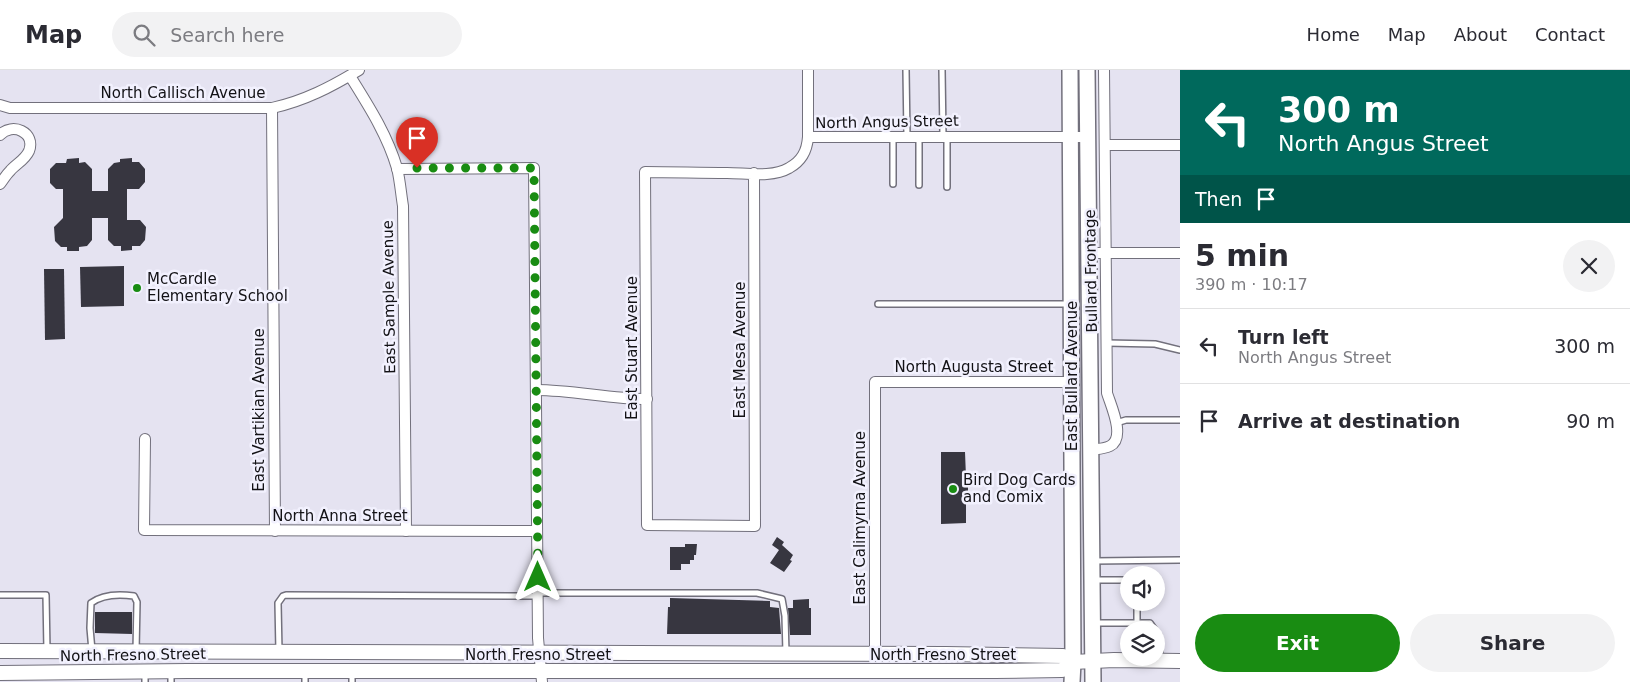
<!DOCTYPE html>
<meta charset="utf-8">
<style>
body{margin:0;font-family:"DejaVu Sans",sans-serif;background:#f2f2f3;color:#2b2b33;height:100vh;display:flex;flex-direction:column;font-size:19px;white-space:nowrap}
*{box-sizing:border-box;margin:0}
p{font-size:16px;color:#7c7c81}
.icon{flex:none;width:28px;height:28px;fill:none;stroke:currentColor;stroke-width:2;stroke-linecap:round;stroke-linejoin:round}
.map{position:relative;flex:1;overflow:hidden}
.drawer{display:flex;flex-direction:column;background:#fff;width:450px}
.drawer>*{flex:none}
.banner{background:#00695c;color:#fff;overflow:hidden}
.buttons{position:absolute;left:1120px;top:496px;display:grid;gap:10px}
.buttons a{display:grid;place-items:center;width:45px;height:45px;border-radius:50%;background:#fff;box-shadow:0 2px 8px #0003;font-size:25px}
.pin{position:absolute;display:grid;place-items:center;width:42px;height:42px;color:#fff;margin:-51px -21px;border-radius:50% 50% 50% 0;rotate:-45deg;box-shadow:0 0 5px #0007}
.pin .icon{rotate:45deg}
.me{position:absolute;width:55px;margin:-28px;rotate:0deg;stroke-linejoin:round;filter:drop-shadow(0 0 4px #0008)}
.turn{display:flex;align-items:center;gap:18px;height:105px;padding:0 15px;font-size:22px}
.turn .icon{width:65px;height:65px;stroke-width:2.5}
.turn b{display:block;font-size:35px;line-height:42px}
.then{display:flex;align-items:center;height:48px;padding:0 15px;background:#0003;gap:10px;font-size:19px}
.round{display:grid;place-items:center;flex:none;width:52px;height:52px;border-radius:26px;background:#f2f2f3}
.head{display:flex;align-items:center;justify-content:space-between;height:85px;padding:0 15px}
h1{font-size:30px;font-weight:700;line-height:38px}
.button{display:flex;gap:10px;margin-top:auto;padding:10px 15px}
.button a{flex:1;height:58px;border-radius:30px;background:#198c12;color:#fff;font-size:20px;font-weight:700;line-height:58px;text-align:center}
.button a+a{background:#f2f2f3;color:#2b2b33}
ul{padding:0;list-style:none}
li{display:flex;align-items:center;gap:15px;height:75px;padding:0 15px;border-top:1px solid #e1e1e2}
li div{flex:1}
li b{display:block;font-size:19px}
li em{font-style:normal}
header{display:flex;align-items:center;gap:30px;box-sizing:border-box;height:70px;padding:0 25px;background:#fff;border-bottom:1px solid #e1e1e2}
header strong{font-size:24px}
nav{display:flex;gap:28px;margin-inline-start:auto;font-size:18px}
.search{width:350px;height:45px;background:#f2f2f3;display:flex;align-items:center;gap:12px;box-sizing:border-box;padding:0 18px;border-radius:28px;color:#7c7c81;font-size:19px}
main{display:flex;flex:1;min-height:0}
.map>svg:first-child{display:block}
.building{fill:#373640}
.lines{fill:none;stroke-linecap:round;stroke-linejoin:round}
.lane-casing{stroke:#72707c;stroke-width:8}
.street-casing{stroke:#72707c;stroke-width:12}
.secondary-casing{stroke:#72707c;stroke-width:16}
.primary-casing{stroke:#72707c;stroke-width:18}
.lane{stroke:#fff;stroke-width:5}
.street{stroke:#fff;stroke-width:10}
.secondary{stroke:#fff;stroke-width:14}
.primary{stroke:#fff;stroke-width:15}
.route{stroke:#198c12;stroke-width:9;stroke-dasharray:0 16.2}
.poi-dot{fill:#198c12;stroke:#f2f1fe;stroke-width:2}
.labels{text-anchor:middle;stroke-width:5;stroke-linejoin:round;paint-order:stroke}
.street-label{font-size:15px;fill:#131216;stroke:#f2f1fe}
.poi-label{font-size:15px;fill:#131216;stroke:#f2f1fe;text-anchor:start}
</style>
<header>
<strong>Map</strong>
<div class="search"><svg class="icon" aria-label="search" viewBox="0 0 24 24"><circle cx="10" cy="10" r="6"/><path d="M15 15l6 6"/></svg>Search here</div>
<nav><a>Home</a><a>Map</a><a>About</a><a>Contact</a></nav>
</header>
<main>
<div class="map">
<svg width="1180" height="612" viewBox="0 0 1180 612">
<rect width="100%" height="100%" fill="#e5e3f1"/>
<g class="building">
<path d="M79,88v5l6,-1 7,7v22h16v-22l6,-6 6,-1v-3l12,-1v4h7l6,7v13l-6,7h-12v31h13l6,7 -1,13 -5,6h-8v4l-11,1v-5h-7l-6,-6v-22h-16v22l-5,6 -8,1v4h-12v-4h-6l-6,-6 -1,-14 9,-9v-29h-7l-6,-6v-14l6,-6h10l1,-4z"/>
<path d="M124,196v40l-43,1 -1,-40z"/>
<path d="M44,199h20l1,70 -20,1z"/>
<path d="M941,382h24l1,25 2,6v10l-1,6h-1v24l-25,1z"/>
<path d="M777,467l7,5 -2,3 11,10 -3,5 2,1 -8,11 -14,-9 9,-13 -7,-5z"/>
<path d="M685,474h12l-1,11h-2v5h-4v4h-9v6h-11v-23h15z"/>
<path d="M670,528l100,3v6l9,1 2,26h-114l1,-27h2z"/>
<path d="M809,529v9h2v27h-21l-2,-27h5v-8z"/>
<path d="M95,542h37v22l-37,-1z"/>
</g>
<g class="lines">
<defs>
<g id="lane">
<path d="M906,0l1,66"/>
<path d="M942,0l1,66"/>
<path d="M893,67v47"/>
<path d="M947,67v50"/>
<path d="M919,115v-48"/>
<path d="M878,234h190"/>
<path d="M1107,273l48,1 25,6"/>
<path d="M1116,353l10,-3h54"/>
<path d="M1094,491l86,-1"/>
<path d="M1094,510h35"/>
<path d="M538,523h219l25,6 3,17 1,37"/>
<path d="M0,525h46l1,56"/>
<path d="M1093,553h57l5,7"/>
<path d="M1137,553v-21"/>
<path d="M1156,562l3,4 1,24"/>
<path d="M92,581l-2,-23 1,-25c12,-9 29,-9 43,-7l3,6 -1,49"/>
<path d="M279,582l-1,-49 5,-7 3,-1 252,1"/>
<path d="M145,601v11"/>
<path d="M171,601v11"/>
<path d="M305,601v11"/>
<path d="M352,601v11"/>
</g>
<g id="street">
<path d="M808,0v67"/>
<path d="M350,6c18,29 37,58 47,92 3,12 4,26 6,38l3,325"/>
<path d="M0,35l10,3h262c32,-7 59,-21 87,-38"/>
<path d="M272,38l3,423"/>
<path d="M0,65c12,-13 36,-3 29,16 -4,9 -13,13 -19,20 -4,4 -7,9 -10,13"/>
<path d="M1105,75h75"/>
<path d="M397,99l137,-1 4,470 4,44"/>
<path d="M754,103l1,353 -108,-1 -2,-353c28,0 55,1 82,1 19,0 45,5 62,-5 13,-7 18,-17 19,-31h280"/>
<path d="M1089,183h91"/>
<path d="M536,320c38,0 73,9 111,9"/>
<path d="M145,369l-1,91 393,1"/>
<path d="M1090,380c7,-1 14,-1 20,-4 16,-8 1,-40 -3,-53l-3,-323"/>
<path d="M875,584v-272h197"/>
</g>
<g id="secondary">
<path d="M0,581l946,3 117,2 10,6"/>
<path d="M0,603l187,-2h808l67,-1 11,-8 41,-2 66,1"/>
</g>
<g id="primary">
<path d="M1070,0l3,592 -1,20"/>
<path d="M1087,0l6,612"/>
</g>
</defs>
<use href="#lane" class="lane-casing"/>
<use href="#street" class="street-casing"/>
<use href="#secondary" class="secondary-casing"/>
<use href="#primary" class="primary-casing"/>
<use href="#lane" class="lane"/>
<use href="#street" class="street"/>
<use href="#secondary" class="secondary"/>
<use href="#primary" class="primary"/>
</g>
<g class="lines">
<path class="route" d="M417,98h117l4,409"/>
</g>
<g class="poi-dot">
<circle cx="137" cy="218" r="5"/>
<circle cx="953" cy="419" r="5"/>
</g>
<g class="labels">
<g class="street-label">
<text x="183" y="28">North Callisch Avenue</text>
<text transform="translate(887 52) rotate(-1)" y="5">North Angus Street</text>
<text transform="translate(1091 201) rotate(-91)" y="5">Bullard Frontage</text>
<text transform="translate(389 227) rotate(-91)" y="5">East Sample Avenue</text>
<text transform="translate(632 278) rotate(-90)" y="5">East Stuart Avenue</text>
<text transform="translate(740 280) rotate(-90)" y="5">East Mesa Avenue</text>
<text x="974" y="302">North Augusta Street</text>
<text transform="translate(1072 306) rotate(-90)" y="5">East Bullard Avenue</text>
<text transform="translate(259 340) rotate(-90)" y="5">East Vartikian Avenue</text>
<text x="340" y="451">North Anna Street</text>
<text transform="translate(860 448) rotate(-90)" y="5">East Calimyrna Avenue</text>
<text transform="translate(133 585) rotate(-1)" y="5">North Fresno Street</text>
<text x="538" y="590">North Fresno Street</text>
<text x="943" y="590">North Fresno Street</text>
</g>
<g class="poi-label">
<text x="147" y="214">McCardle<tspan x="147" dy="17">Elementary School</tspan></text>
<text x="963" y="415">Bird Dog Cards<tspan x="963" dy="17">and Comix</tspan></text>
</g>
</g>
</svg>
<div class="buttons">
<a><svg class="icon" aria-label="sound" viewBox="0 0 24 24"><path d="M4 9h4l5-4v14l-5-4H4zM17 9q2 3 0 6"/></svg></a>
<a><svg class="icon" aria-label="layers" viewBox="0 0 24 24"><path d="M12 4l9 5-9 5-9-5zM3 14l9 5 9-5"/></svg></a>
</div>
<div class="pin" style="left:417px;top:98px;background:#d93025"><svg class="icon" aria-label="arrive" viewBox="0 0 24 24"><path d="M6 21V4h12l-3 4 3 4H6"/></svg></div>
<svg class="me" style="left:538px;top:507px" viewBox="-20 -20 40 40"><path d="M0-17L14 15 0 8-14 15z" fill="#198c12" stroke="#fff" stroke-width="4"/></svg>
</div>
<section class="drawer">
<div class="banner">
<div class="turn"><svg class="icon" aria-label="left" viewBox="0 0 24 24"><path d="M17 20v-9H6M10 6l-5 5 5 5"/></svg><div><b>300 m</b>North Angus Street</div></div>
<div class="then">Then<svg class="icon" aria-label="arrive" viewBox="0 0 24 24"><path d="M6 21V4h12l-3 4 3 4H6"/></svg></div>
</div>
<div class="head"><div><h1>5 min</h1><p>390 m · 10:17</p></div><a class="round"><svg class="icon" aria-label="close" viewBox="0 0 24 24"><path d="M6 6l12 12M18 6L6 18"/></svg></a></div>
<ul>
<li><svg class="icon" aria-label="left" viewBox="0 0 24 24"><path d="M17 20v-9H6M10 6l-5 5 5 5"/></svg><div><b>Turn left</b><p>North Angus Street</p></div><em>300 m</em></li>
<li><svg class="icon" aria-label="arrive" viewBox="0 0 24 24"><path d="M6 21V4h12l-3 4 3 4H6"/></svg><div><b>Arrive at destination</b></div><em>90 m</em></li>
</ul>
<div class="button"><a>Exit</a><a>Share</a></div>
</section>
</main>
